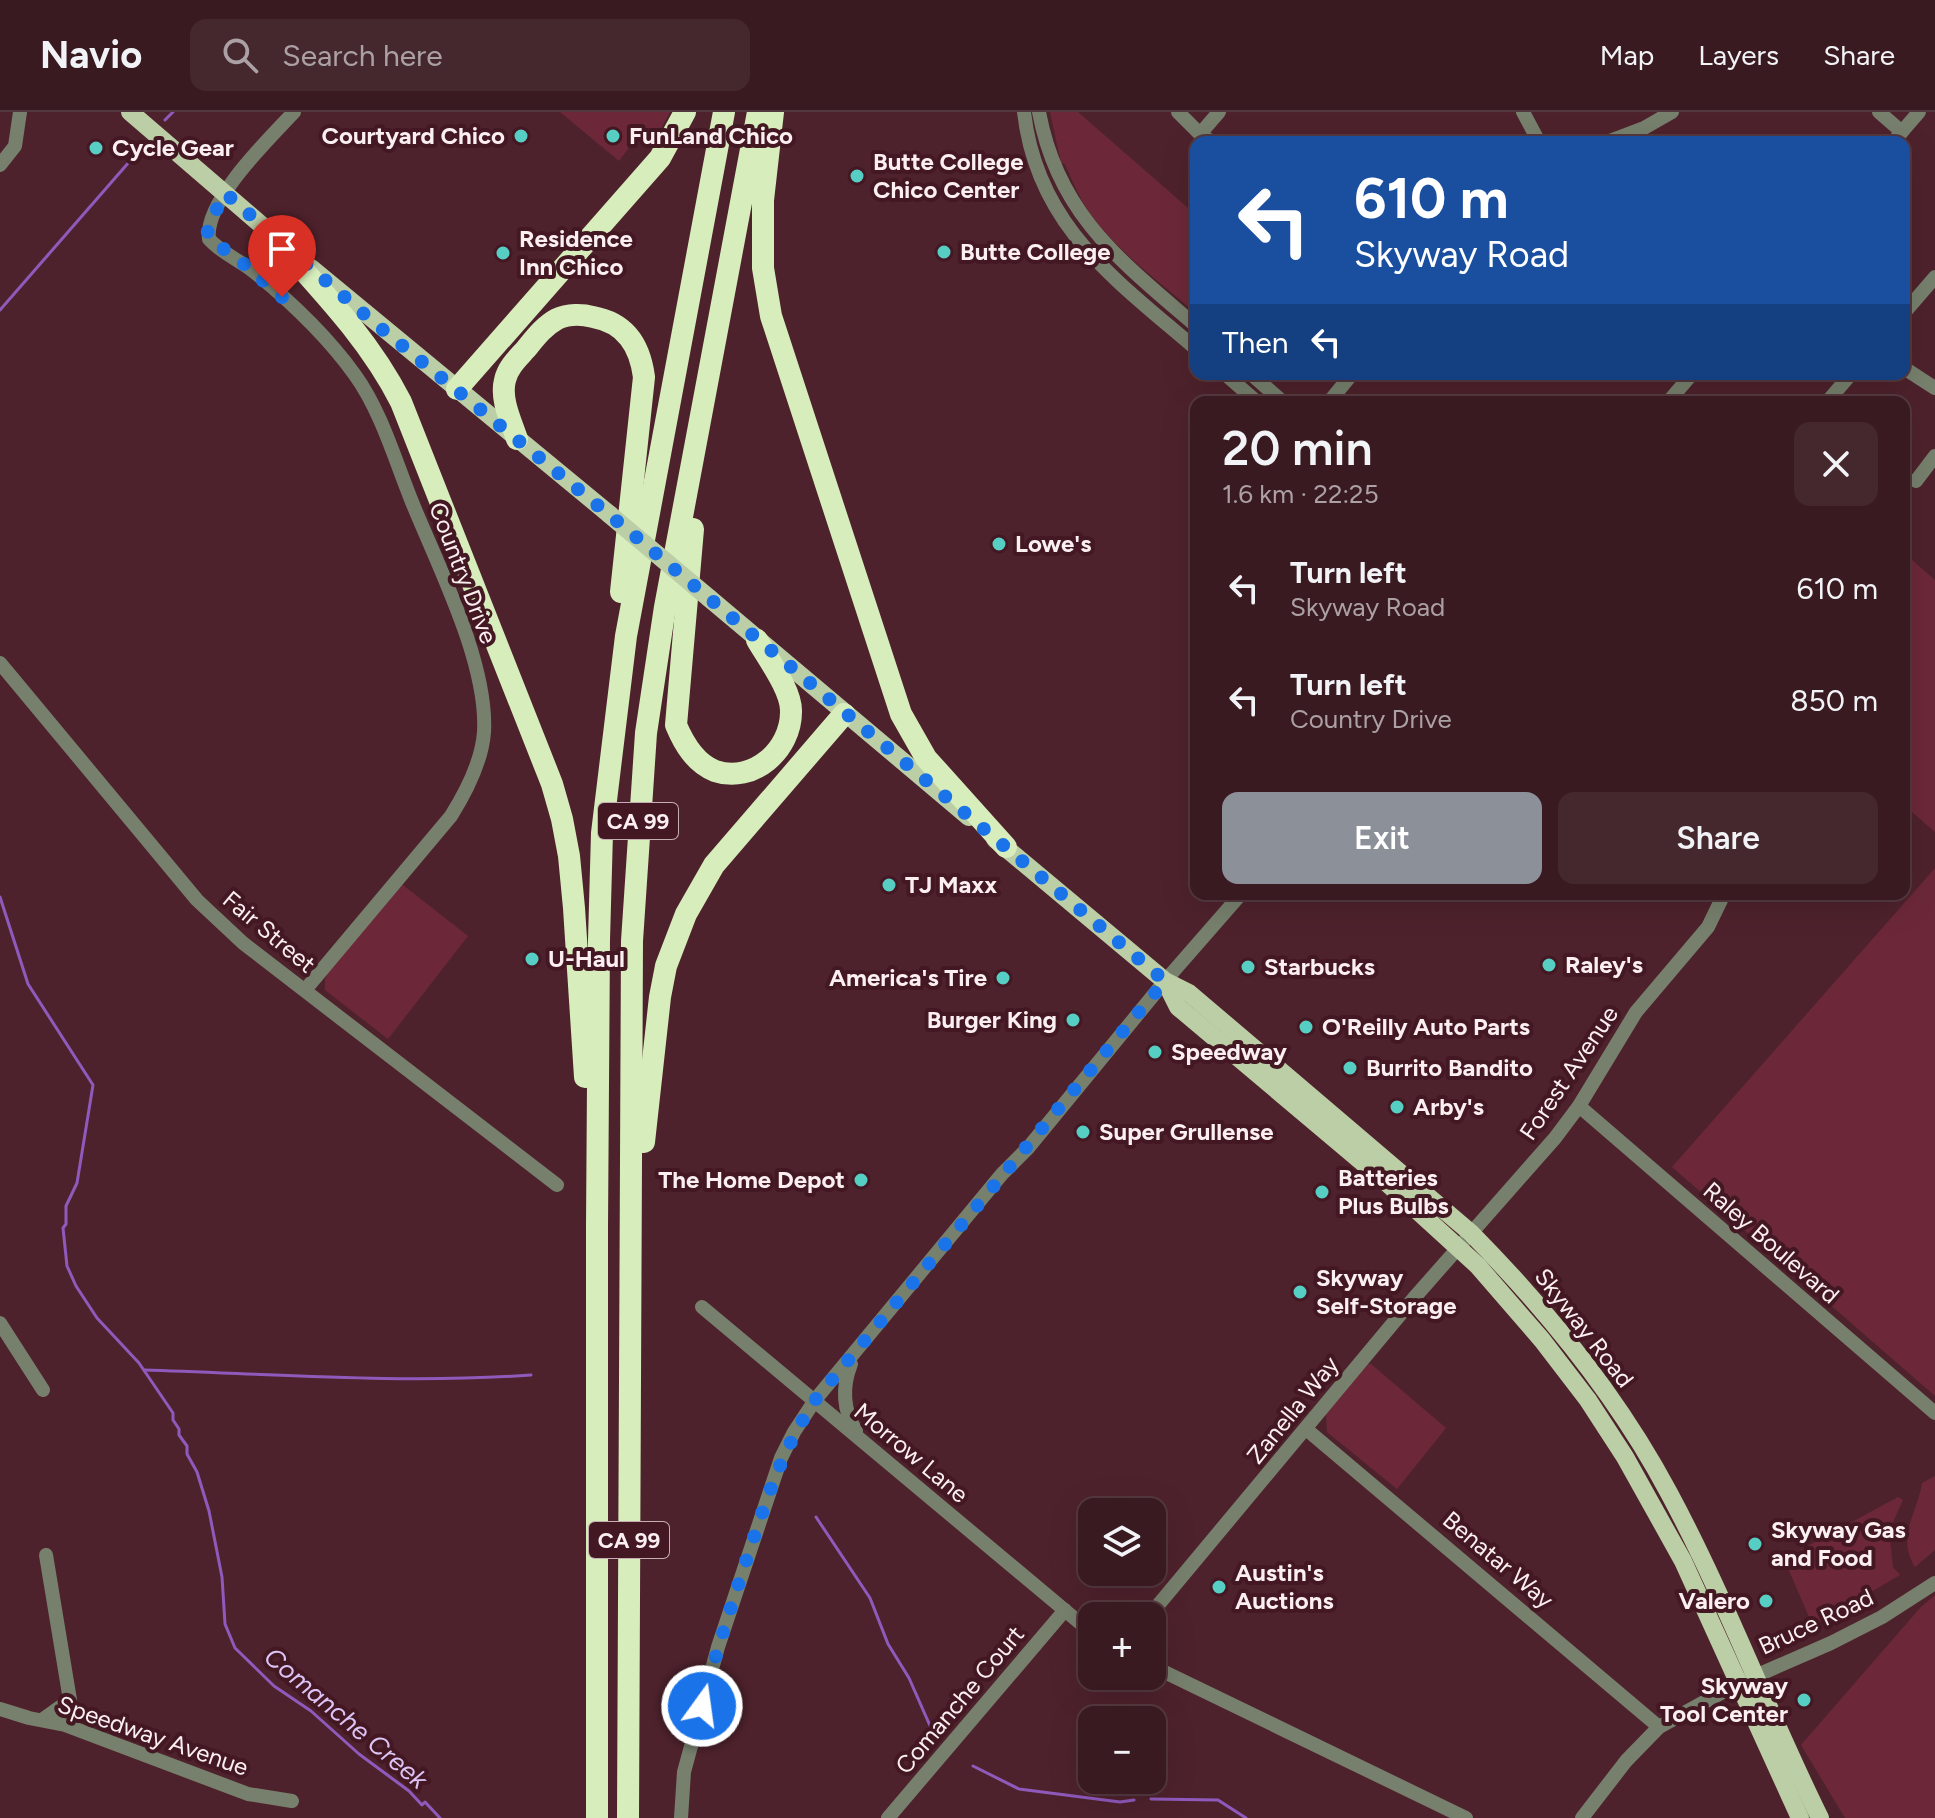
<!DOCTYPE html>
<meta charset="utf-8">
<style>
body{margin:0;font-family:Figtree,sans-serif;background:#45272e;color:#f1f3f6;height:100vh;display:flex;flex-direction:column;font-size:30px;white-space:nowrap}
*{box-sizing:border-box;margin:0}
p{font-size:26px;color:#aba1a5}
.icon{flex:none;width:44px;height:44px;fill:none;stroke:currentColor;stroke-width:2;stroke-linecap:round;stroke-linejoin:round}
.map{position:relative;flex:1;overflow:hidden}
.drawer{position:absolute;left:1190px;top:284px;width:720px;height:504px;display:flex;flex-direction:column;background:#3a1a21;border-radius:16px;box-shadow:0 8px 32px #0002,0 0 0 2px #54383f}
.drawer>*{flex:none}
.top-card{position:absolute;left:1190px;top:24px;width:720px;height:244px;border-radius:16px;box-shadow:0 8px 32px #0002,0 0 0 2px #54383f;background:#1a4fa0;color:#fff;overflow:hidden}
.buttons{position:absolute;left:1078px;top:1386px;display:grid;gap:16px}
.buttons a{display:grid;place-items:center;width:88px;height:88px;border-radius:16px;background:#3a1a21;box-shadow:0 8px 32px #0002,0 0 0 2px #54383f;font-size:40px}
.pin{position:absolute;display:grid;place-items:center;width:68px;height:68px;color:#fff;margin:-82px -34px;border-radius:50% 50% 50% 0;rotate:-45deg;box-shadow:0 0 8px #0007}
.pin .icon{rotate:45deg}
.me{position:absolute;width:88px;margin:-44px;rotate:14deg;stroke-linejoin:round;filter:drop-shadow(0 0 6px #0008)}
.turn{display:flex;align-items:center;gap:28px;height:168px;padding:0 32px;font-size:36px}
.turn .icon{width:104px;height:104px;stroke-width:2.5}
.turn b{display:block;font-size:56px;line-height:68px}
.then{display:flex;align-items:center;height:76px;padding:0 32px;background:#0003;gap:16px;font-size:30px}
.round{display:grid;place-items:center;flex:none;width:84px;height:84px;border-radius:16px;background:#45272e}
.overview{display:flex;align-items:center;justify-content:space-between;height:136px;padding:0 32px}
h1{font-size:48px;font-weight:600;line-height:60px}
.action{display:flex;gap:16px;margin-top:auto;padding:16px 32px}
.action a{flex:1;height:92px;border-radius:16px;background:#8c9099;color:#fff;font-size:32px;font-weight:600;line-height:92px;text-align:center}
.action a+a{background:#45272e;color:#f1f3f6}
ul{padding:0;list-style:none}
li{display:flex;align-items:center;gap:24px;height:112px;padding:0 32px}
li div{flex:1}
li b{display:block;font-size:30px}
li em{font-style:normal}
header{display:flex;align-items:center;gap:48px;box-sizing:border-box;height:112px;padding:0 40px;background:#3a1a21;border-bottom:2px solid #54383f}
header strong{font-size:38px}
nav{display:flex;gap:44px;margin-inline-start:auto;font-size:28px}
.search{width:560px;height:72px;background:#45272e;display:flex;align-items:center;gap:20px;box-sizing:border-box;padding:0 28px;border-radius:16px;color:#aba1a5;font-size:30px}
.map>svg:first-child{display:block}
.green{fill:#6c2839}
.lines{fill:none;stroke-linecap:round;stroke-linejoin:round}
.stream{stroke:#8f5abc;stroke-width:3}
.minor{stroke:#77806d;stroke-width:14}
.major{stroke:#bccea6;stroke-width:18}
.highway{stroke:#d7edbc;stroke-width:22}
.major-bridge{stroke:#bccea6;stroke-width:18}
.route{stroke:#1a73e8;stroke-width:14;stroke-dasharray:0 25.2}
.poi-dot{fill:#56cec3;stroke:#431822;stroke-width:3}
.labels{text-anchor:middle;stroke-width:8;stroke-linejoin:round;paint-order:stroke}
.shield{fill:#431822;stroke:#c4aeb3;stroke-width:2}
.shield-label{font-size:22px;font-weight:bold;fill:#fbeff1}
.poi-label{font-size:24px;font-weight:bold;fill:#fbeff1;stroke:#431822;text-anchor:start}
.street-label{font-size:24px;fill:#fbeff1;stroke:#431822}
.water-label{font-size:26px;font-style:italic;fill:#ddc4f6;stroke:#431822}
</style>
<header>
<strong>Navio</strong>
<div class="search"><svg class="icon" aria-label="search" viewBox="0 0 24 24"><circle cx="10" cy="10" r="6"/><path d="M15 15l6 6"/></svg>Search here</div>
<nav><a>Map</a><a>Layers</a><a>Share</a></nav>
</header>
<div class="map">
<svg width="1935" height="1706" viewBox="0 0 1935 1706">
<rect width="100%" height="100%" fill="#4e222c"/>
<g class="green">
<path d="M560,0h110l-14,26 -17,-4 -20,27z"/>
<path d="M1050,0h28l118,103v98c-33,-28 -70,-55 -98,-89 -15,-18 -24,-39 -33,-60l-4,-1z"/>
<path d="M1904,441l31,27v252l-31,-27z"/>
<path d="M1935,756v528l-263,-229z"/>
<path d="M399,770l69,54 -80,103 -63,-49v-11l6,-12z"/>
<path d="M1368,1252h3l75,64 -49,61 -70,-57 -1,-19z"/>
<path d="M1935,1364v74l-20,17c-19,-31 2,-52 7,-84z"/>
<path d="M1898,1385l5,3 -14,31 4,36 7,8 -87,51 -29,-67z"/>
<path d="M1935,1483v223h-90l-44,-73 119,-137z"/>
</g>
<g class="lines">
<g class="stream">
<path d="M165,8l8,-8"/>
<path d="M0,198l143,-164"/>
<path d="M0,785l28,87 65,101 -16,98 -11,23v18l-3,4 4,38 9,20 21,32 42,45 34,50v7l6,9v6l8,11v8l10,18 12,39 13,66 3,47 10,24 39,38 37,25 48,43 50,37 13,14 3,-3 15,16"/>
<path d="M144,1258c129,4 258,14 387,5"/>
<path d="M816,1405l54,81 18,46 21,34 22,50"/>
<path d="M973,1654l46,23 101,13 14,-2"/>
<path d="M1151,1687l67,1 28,18"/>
</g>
<g class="minor">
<path d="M294,0c-25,27 -90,89 -85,127 11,13 30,21 44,32 37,30 74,65 102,104 26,36 40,85 57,127 26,64 76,161 72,230 -2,29 -18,60 -33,84l-146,174"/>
<path d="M1024,0c13,114 91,167 172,237"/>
<path d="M1039,0c19,103 83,150 157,214"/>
<path d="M1178,0l22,22 12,8"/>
<path d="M1523,0l16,30"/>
<path d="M1879,0l23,20"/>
<path d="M1200,22l19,-22"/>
<path d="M1607,30l37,-14 28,-16"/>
<path d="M1893,30l26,-30"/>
<path d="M0,53l15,-19 5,-34"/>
<path d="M1904,201l31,-36"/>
<path d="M1904,256l31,20"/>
<path d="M1225,262l32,28"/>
<path d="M1251,262l32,28"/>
<path d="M1329,290l23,-28"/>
<path d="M1668,290l24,-28"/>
<path d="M1827,290l24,-28"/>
<path d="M1916,369l19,-25"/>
<path d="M0,551l197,237 46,43 314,242"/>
<path d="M1579,994l356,307"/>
<path d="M702,1195l390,326"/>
<path d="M0,1211l43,67"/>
<path d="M851,1252c-9,23 -8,46 5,67"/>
<path d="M1306,1317l353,298"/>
<path d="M1149,1504l265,-318 141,-160 24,-32 57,-94 72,-85 16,-33"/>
<path d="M1152,1554l314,152"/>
<path d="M0,1597l29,9 36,7 183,69 44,7"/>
<path d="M42,1608l28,-20 -24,-145"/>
<path d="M681,1706l3,-46 34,-125 63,-189 13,-26 21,-32 187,-226 26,-26 137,-167 76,-87"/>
<path d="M888,1706l177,-208"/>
<path d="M1582,1706l44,-57 33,-34 78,-43 94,-41 51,-26 53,-34"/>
</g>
<g class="major">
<path d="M130,0l150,129"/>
<path d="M311,156l298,246"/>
<path d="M709,486l260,219"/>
<path d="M995,727l170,142 24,12 282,240c76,77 147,164 198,260 57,106 98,218 151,325"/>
<path d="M1165,869l13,26 208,175 92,84 64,74 46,60 37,57 58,104 117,257"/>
</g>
<g class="highway">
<path d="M773,0l-10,88v68l8,48 130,398 25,44 80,89"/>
<path d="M269,120c48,54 99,105 132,170l151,382 10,35 7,37 5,52 11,169"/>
<path d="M457,277l203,-231 25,-46"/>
<path d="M517,327c-6,-18 -17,-40 -12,-59 3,-13 13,-22 21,-31 9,-11 18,-23 31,-30 11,-5 25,-5 36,-2 33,6 47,29 51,60l-23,215"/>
<path d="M693,417l-17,196c8,19 19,38 39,46 38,13 76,-21 76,-59 1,-21 -23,-53 -34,-72"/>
<path d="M644,1030l16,-145 6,-31 20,-52 28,-49 130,-151"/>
<path d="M597,1706v-592l2,-286 3,-107 24,-197 98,-524"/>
<path d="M628,1706l4,-877 14,-208 19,-126 93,-495"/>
</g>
<path class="major-bridge" d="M609,402l100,84"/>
</g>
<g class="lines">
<path class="route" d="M282,185l-45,-39 -28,-19 -2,-11 18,-35 147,128 257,210 536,450 -350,419c-35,54 -48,99 -68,158 -16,49 -32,98 -45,148"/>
</g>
<g class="poi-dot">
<circle cx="521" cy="24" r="8"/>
<circle cx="613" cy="24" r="8"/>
<circle cx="96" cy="36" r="8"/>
<circle cx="857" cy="64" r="8"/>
<circle cx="944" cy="140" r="8"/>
<circle cx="503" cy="141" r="8"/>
<circle cx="999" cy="432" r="8"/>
<circle cx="889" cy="773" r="8"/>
<circle cx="532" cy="847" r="8"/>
<circle cx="1549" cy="853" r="8"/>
<circle cx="1248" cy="855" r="8"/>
<circle cx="1003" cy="866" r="8"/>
<circle cx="1073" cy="908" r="8"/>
<circle cx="1306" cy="915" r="8"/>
<circle cx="1155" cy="940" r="8"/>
<circle cx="1350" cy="956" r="8"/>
<circle cx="1397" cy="995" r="8"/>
<circle cx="1083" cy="1020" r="8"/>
<circle cx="861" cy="1068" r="8"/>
<circle cx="1322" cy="1080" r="8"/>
<circle cx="1300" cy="1180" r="8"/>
<circle cx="1755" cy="1432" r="8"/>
<circle cx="1219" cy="1475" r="8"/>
<circle cx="1766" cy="1489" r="8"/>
<circle cx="1804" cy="1588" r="8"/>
</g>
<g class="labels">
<g class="shield">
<rect x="598" y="691" width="80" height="36" rx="6"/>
<rect x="589" y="1410" width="80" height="36" rx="6"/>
</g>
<g class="shield-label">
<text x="638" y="717">CA 99</text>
<text x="629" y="1436">CA 99</text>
</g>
<g class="poi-label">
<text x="505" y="32" text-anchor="end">Courtyard Chico</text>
<text x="629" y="32">FunLand Chico</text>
<text x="112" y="44">Cycle Gear</text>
<text x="873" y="58">Butte College<tspan x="873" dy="28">Chico Center</tspan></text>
<text x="519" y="135">Residence<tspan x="519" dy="28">Inn Chico</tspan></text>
<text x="960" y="148">Butte College</text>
<text x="1015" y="440">Lowe's</text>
<text x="905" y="781">TJ Maxx</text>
<text x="548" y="855">U-Haul</text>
<text x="1565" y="861">Raley's</text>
<text x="1264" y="863">Starbucks</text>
<text x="987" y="874" text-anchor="end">America's Tire</text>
<text x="1057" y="916" text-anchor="end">Burger King</text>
<text x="1322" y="923">O'Reilly Auto Parts</text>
<text x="1171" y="948">Speedway</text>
<text x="1366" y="964">Burrito Bandito</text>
<text x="1413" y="1003">Arby's</text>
<text x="1099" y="1028">Super Grullense</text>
<text x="1338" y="1074">Batteries<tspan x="1338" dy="28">Plus Bulbs</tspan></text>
<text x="845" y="1076" text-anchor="end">The Home Depot</text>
<text x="1316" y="1174">Skyway<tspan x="1316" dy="28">Self-Storage</tspan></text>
<text x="1771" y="1426">Skyway Gas<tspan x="1771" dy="28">and Food</tspan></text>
<text x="1235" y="1469">Austin's<tspan x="1235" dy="28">Auctions</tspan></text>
<text x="1750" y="1497" text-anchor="end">Valero</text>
<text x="1788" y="1582" text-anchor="end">Skyway<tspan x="1788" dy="28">Tool Center</tspan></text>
</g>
<g class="street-label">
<text transform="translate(463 461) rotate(69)" y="8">Country Drive</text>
<text transform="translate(269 820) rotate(40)" y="8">Fair Street</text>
<text transform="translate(1569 961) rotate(-56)" y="8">Forest Avenue</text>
<text transform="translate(1771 1131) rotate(41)" y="8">Raley Boulevard</text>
<text transform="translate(1584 1216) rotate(52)" y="8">Skyway Road</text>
<text transform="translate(1293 1298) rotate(-51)" y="8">Zanella Way</text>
<text transform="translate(911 1341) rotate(40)" y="8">Morrow Lane</text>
<text transform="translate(1498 1448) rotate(40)" y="8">Benatar Way</text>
<text transform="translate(1816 1510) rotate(-25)" y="8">Bruce Road</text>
<text transform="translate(960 1588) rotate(-50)" y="8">Comanche Court</text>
<text transform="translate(153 1624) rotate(19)" y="8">Speedway Avenue</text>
</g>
<g class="water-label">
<text transform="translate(346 1606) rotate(40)" y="9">Comanche Creek</text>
</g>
</g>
</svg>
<div class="buttons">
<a><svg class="icon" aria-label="layers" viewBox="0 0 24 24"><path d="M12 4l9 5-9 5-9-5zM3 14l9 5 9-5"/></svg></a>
<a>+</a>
<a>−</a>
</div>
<div class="pin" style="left:282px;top:185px;background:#d93025"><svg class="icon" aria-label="arrive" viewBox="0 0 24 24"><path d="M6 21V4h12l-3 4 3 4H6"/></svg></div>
<svg class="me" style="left:702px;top:1594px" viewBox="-20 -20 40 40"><circle r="17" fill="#1a73e8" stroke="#fff" stroke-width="3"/><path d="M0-11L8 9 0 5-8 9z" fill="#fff"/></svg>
<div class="top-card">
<div class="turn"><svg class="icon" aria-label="left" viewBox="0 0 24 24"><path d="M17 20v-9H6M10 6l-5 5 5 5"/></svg><div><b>610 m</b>Skyway Road</div></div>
<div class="then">Then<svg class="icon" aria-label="left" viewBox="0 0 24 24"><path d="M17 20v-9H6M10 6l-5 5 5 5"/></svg></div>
</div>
<section class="drawer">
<div class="overview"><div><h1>20 min</h1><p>1.6 km · 22:25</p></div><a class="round"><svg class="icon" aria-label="close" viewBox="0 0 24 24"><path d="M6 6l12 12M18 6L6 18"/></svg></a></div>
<ul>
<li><svg class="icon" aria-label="left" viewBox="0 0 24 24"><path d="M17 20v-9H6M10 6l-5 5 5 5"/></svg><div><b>Turn left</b><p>Skyway Road</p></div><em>610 m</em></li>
<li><svg class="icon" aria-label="left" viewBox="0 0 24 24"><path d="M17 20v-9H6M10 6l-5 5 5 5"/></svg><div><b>Turn left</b><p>Country Drive</p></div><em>850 m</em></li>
</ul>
<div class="action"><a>Exit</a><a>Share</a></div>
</section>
</div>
